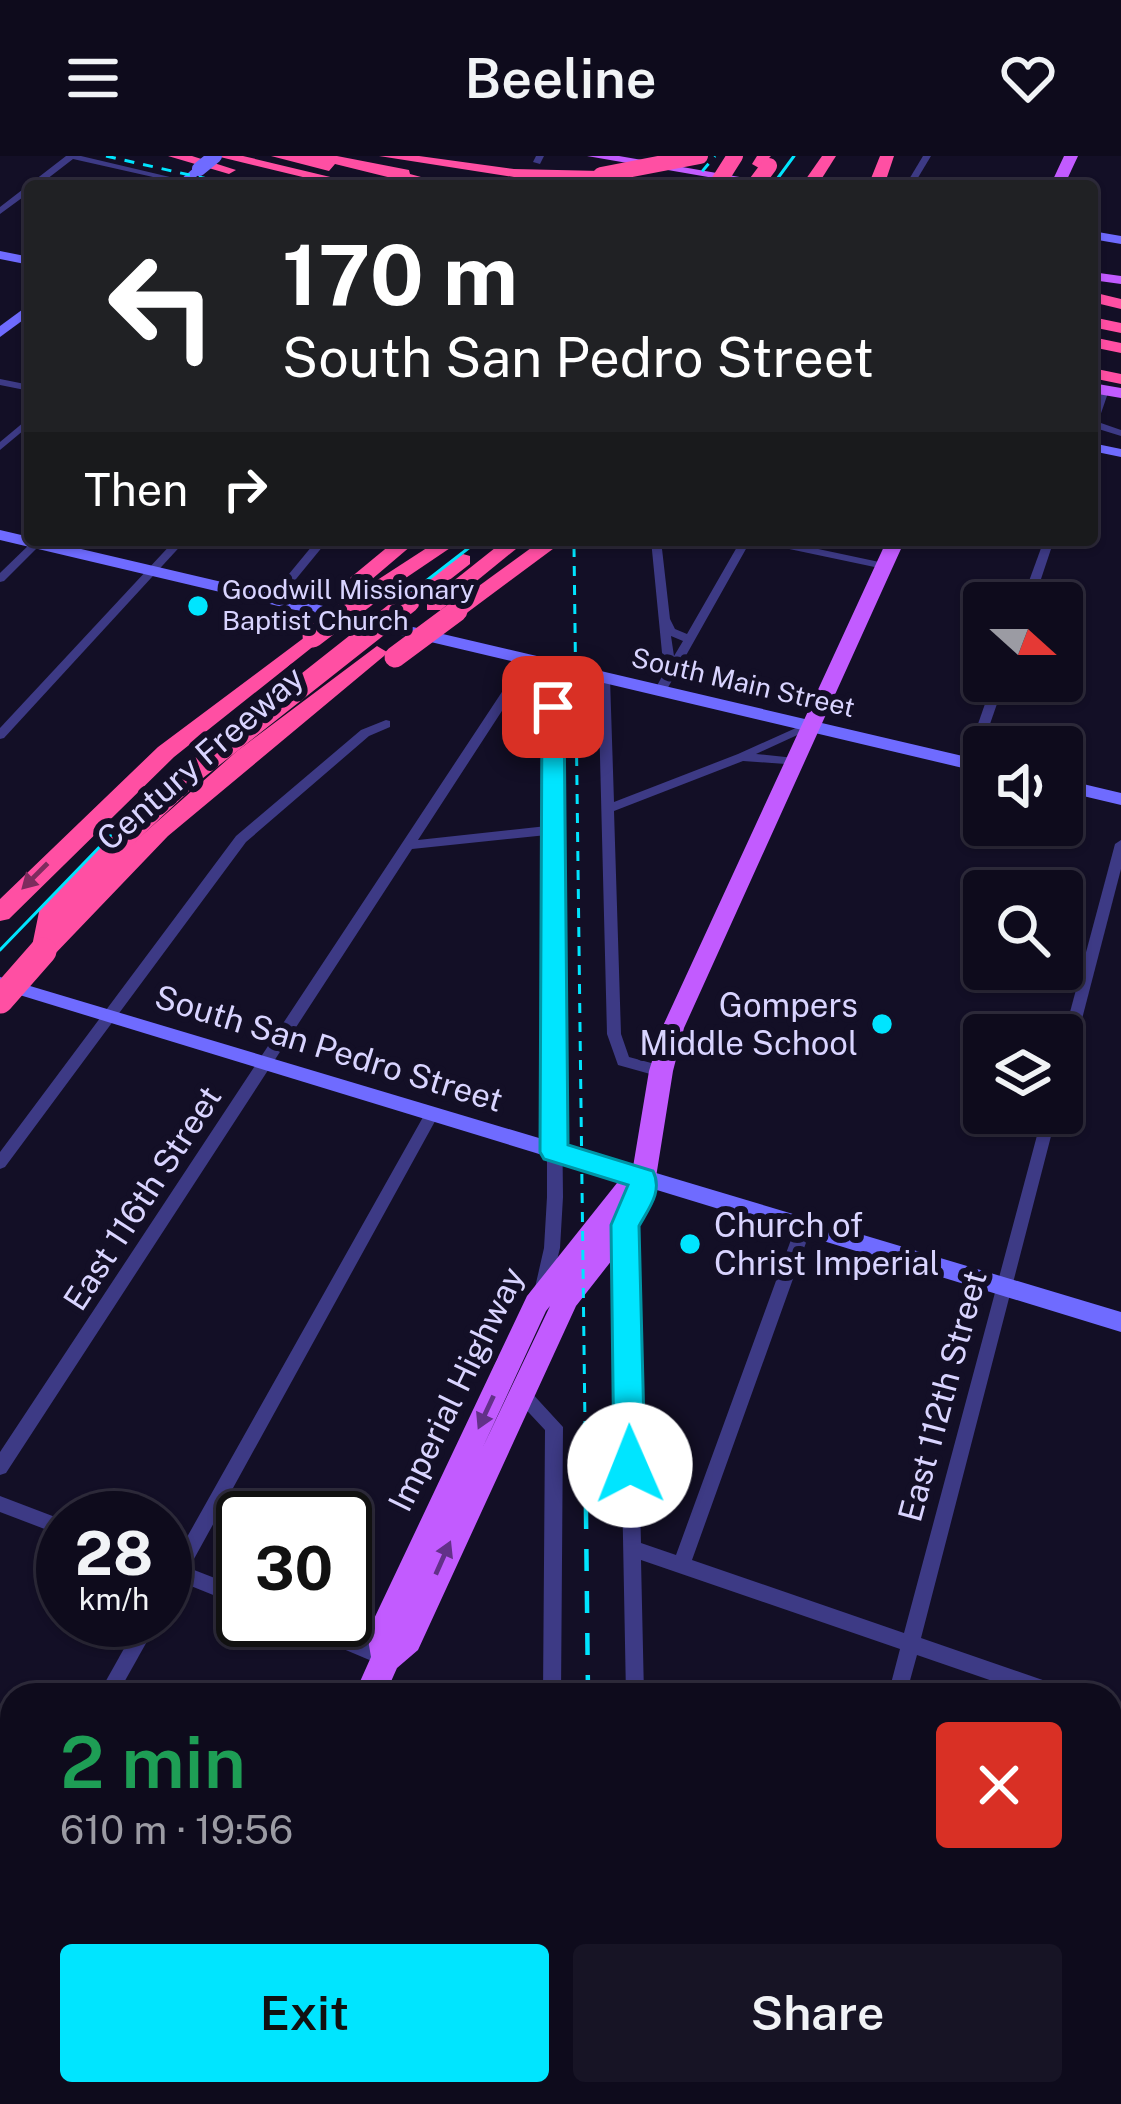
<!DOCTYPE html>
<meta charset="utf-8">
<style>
body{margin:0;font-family:"Public Sans",sans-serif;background:#171425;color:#f1f3f6;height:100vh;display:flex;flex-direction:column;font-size:45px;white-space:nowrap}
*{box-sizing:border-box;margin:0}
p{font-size:39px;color:#9b9ba3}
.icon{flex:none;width:66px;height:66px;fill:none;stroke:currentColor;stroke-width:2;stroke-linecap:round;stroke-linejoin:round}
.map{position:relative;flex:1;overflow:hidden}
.sheet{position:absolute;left:0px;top:1527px;width:1122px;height:423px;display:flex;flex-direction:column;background:#0e0b1c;border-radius:36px 36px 0 0;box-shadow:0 3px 9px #0004,0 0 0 3px #2e2b3b}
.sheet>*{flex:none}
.top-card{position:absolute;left:24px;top:24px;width:1074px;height:366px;border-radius:12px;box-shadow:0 3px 9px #0004,0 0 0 3px #2e2b3b;background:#202124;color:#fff;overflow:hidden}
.needle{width:78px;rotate:111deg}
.fabs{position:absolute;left:963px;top:426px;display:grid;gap:24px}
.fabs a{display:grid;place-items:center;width:120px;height:120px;border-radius:12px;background:#0e0b1c;box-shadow:0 3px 9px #0004,0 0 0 3px #2e2b3b;font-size:60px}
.speed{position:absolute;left:36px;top:1335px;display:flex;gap:24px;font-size:60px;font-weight:700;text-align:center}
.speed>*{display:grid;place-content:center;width:156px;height:156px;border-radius:50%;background:#0e0b1c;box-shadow:0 3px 9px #0004,0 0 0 3px #2e2b3b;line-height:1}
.speed small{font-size:30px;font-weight:400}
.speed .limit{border:6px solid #111;border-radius:18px;background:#fff;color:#111}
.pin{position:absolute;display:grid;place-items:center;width:102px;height:102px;color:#fff;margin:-51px;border-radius:24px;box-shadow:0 6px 18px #0006}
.me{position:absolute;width:132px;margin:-66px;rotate:359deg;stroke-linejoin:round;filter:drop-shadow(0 0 9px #0008)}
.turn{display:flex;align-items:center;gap:42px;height:252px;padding:0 60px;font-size:54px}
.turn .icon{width:156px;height:156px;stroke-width:2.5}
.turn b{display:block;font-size:84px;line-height:102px}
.then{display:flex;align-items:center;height:114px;padding:0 60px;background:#0003;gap:24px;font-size:45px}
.round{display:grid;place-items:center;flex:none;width:126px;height:126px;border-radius:12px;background:#171425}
.head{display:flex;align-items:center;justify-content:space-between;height:204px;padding:0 60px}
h1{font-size:72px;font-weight:600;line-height:90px;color:#1e9e55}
.primary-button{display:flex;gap:24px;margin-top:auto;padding:24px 60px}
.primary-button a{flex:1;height:138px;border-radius:12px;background:#00e5ff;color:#111;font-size:48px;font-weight:600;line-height:138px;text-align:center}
.primary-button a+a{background:#171425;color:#f1f3f6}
header{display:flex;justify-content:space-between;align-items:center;height:156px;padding:0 60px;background:#0e0b1c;font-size:54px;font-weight:600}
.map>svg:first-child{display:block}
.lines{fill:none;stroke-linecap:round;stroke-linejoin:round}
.street{fill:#3d3a85;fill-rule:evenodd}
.secondary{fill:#6f6bff;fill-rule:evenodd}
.primary{fill:#c25bff;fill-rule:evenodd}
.highway{fill:#ff4fa3;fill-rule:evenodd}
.tram{stroke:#00e5ff;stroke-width:3}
.rail-far1{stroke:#00e5ff;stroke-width:3;stroke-dasharray:10 9;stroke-linecap:butt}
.rail{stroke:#00e5ff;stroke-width:4.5;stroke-dasharray:22 20;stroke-linecap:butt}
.secondary-bridge{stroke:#6f6bff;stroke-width:14}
.highway-bridge-far2{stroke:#ff4fa3;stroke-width:16}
.highway-bridge-far1{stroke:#ff4fa3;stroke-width:21}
.highway-bridge{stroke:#ff4fa3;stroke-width:27}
.oneway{fill:#7d2c5e}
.oneway2{fill:#623188}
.route{fill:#00e5ff;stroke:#0095a6;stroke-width:3}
.poi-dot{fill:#00e5ff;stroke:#130f26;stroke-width:4.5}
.labels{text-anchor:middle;stroke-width:12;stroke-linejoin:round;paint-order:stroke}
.far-poi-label{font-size:27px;fill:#d9d4ff;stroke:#130f26;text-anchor:start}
.far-street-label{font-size:27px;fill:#d9d4ff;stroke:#130f26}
.street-label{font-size:33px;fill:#d9d4ff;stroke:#130f26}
.poi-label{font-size:33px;fill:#d9d4ff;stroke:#130f26;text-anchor:end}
</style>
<header><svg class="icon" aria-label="menu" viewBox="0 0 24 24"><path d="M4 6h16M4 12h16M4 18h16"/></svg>Beeline<svg class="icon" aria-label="heart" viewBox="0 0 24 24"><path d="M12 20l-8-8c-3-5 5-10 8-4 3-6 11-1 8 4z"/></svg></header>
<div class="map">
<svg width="1121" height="1948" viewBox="0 0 1121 1948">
<rect width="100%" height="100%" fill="#130f26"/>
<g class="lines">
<g class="street">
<path d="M66,0h15l127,30h-15l-120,-27 -35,27h-8v6l-30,22v-7z"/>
<path d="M536,0h8l-4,8 -7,-2z"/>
<path d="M923,0h8l-18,30h-8z"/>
<path d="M633,7l7,2 -17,21h-8z"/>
<path d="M0,223l30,6v6l-30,-6z"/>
<path d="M1104,231l5,3 -11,32 23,8v6l-29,-9c0,-13 0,-32 12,-40z"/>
<path d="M30,261v8l-30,25v-8z"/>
<path d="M34,384h11l-41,41 -4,1v-9z"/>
<path d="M175,384h11l-182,198 -4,1v-11z"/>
<path d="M317,384h11l-50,61h-8v-4z"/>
<path d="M651,384h10l9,79 5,10 12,5 54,-94h10l-85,151 -6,4 -6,-4 10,-18zM671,480l12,5 -9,15z"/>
<path d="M756,384h20l108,23 6,3 -6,3 -123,-26z"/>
<path d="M1044,384h10l-21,63h-12z"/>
<path d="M529,500l6,4 -117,180 129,-14v-160l2,-3h8l6,534 -3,51 -12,49 -6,2 -6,-2 -2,-5 10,-44 3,-51v-362l-135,14 -406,624 -6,2v-23l523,-792z"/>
<path d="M604,518l6,4 4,124 124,-48 69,-31h8l2,3 -61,28 39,4 4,1v6l-56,-4 -129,50 7,223 8,23 37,10 2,4 -2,4 -5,2 -43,-12 -11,-31 -9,-356z"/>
<path d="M993,525h12l-29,83 -6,4 -4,-1 -2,-3z"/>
<path d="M386,564l4,1v6l-21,9 -123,106 -241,325 -5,2v-17l236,-316 125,-106z"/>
<path d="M1121,684v29l-52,200 -7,5v-32l53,-198z"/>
<path d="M432,952l5,2 2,4 -250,454 54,21v18l-62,-25 -10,17 -6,3v-43l8,3 254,-452z"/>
<path d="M1043,957h14l-136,525 139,48 7,2 2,7h-36l-116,-40 -11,40h-18l12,-46 -259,-89 3,135h-18l-9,-470 2,-4h12l2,4 8,318 35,12 120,-329 2,-5h12l2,5 -120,334 212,73z"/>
<path d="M523,1232l6,2 34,37 -2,268h-18l2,-265 -28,-30 -2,-5 2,-5z"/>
<path d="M0,1340l63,24v16l-63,-24z"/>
<path d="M140,1464h19l-42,75h-19z"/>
<path d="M287,1464h30l76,32 2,6 -2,6 -7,3 -97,-41z"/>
<path d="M1110,1547l11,4v18l-11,-4z"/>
<path d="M12,1695c0,15 5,34 -12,41 0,-15 0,-34 12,-41z"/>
<path d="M455,1938h22l-3,10h-22z"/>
<rect x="536" y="1938" width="22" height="10"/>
<path d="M776,1938h22l-3,10h-22z"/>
</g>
<g class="secondary">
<path d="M195,11l10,2 -19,17h-13z"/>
<path d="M1092,75l29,5v8l-29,-5z"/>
<path d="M0,95l30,6v8l-30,-6z"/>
<path d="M30,148v11l-30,22v-11z"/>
<path d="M1092,287l29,6v8l-29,-6z"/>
<path d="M0,374l984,231v12l-984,-233z"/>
<path d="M1062,623l59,14v12l-59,-14z"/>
<path d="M0,821l1121,335v20l-1121,-343z"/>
<path d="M0,1630l12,5v28l-12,-5z"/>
<path d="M1121,1771v91l-11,6v-90z"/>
<path d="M1110,1935v13h-30l1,-10h29z"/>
<path d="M669,1938h49l4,10h-49z"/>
</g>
<g class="primary">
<path d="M587,0h32l173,30h-32z"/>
<path d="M1064,0h14l-14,30h-14z"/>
<path d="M1092,116l29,4v8l-29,-4z"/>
<path d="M1092,227l29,5v10l-29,-5z"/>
<path d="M887,384h18l-221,488 -11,43 -20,125 -19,36 -58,74 -158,344 -21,18 -12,27h-31l17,-38 -4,-24 5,-10 155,-327 90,-113 15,-10 17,-102 13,-43zM550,1150l-68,143 64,-138z"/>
<path d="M163,1938h34l-4,10h-34z"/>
</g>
<g class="highway">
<path d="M168,0h24l44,14 -7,4z"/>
<path d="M216,0h27l125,30h-28z"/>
<path d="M271,0h66l72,14 1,4 44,12h-30l-89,-22 -6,7z"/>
<path d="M379,0h40l95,13 87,2 7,4 -7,4 -87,-2z"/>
<path d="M757,0h14l-12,12 -7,-4z"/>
<path d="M822,0h14l-19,30h-16z"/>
<path d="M880,0h14l-10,30h-16z"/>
<path d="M1092,136l29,7v10l-29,-7z"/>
<path d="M1092,161l29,6v10l-29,-6z"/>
<path d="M1092,181l29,6v10l-29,-6z"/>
<path d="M1092,212l29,6v10l-29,-6z"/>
<path d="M396,384h22l-60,51h-14v-8z"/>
<path d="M439,384h23l-83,56h-14v-8z"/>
<path d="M505,384h22l-86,70h-14v-8z"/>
<path d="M542,384h23l-101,75h-14v-8z"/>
<path d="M463,398l7,2v8l-54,42h-14v-8z"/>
<path d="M313,475l7,2v8l-146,116 -165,162 -9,2v-22l158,-152z"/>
<path d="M377,490l10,6 -3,4 -216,180 -116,121h-18l-3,-6 9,-44 76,-75h16l1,11 104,-92z"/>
</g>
<g class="tram">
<path d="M772,30l22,-30"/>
<path d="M0,794l114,-118 99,-86 266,-206"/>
</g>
<g class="rail-far1">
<path d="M106,0l132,30"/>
<path d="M690,30l25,-30"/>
<path d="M574,391l11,879"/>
</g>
<g class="rail">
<path d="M585,1267l3,272"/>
<path d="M593,1938v10"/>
</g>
<path class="secondary-bridge" d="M199,13l16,-13"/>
<g class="highway-bridge-far2">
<path d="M601,19l99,-19"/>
<path d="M716,30l19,-30"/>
<path d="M754,30l15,-20"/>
</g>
<g class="highway-bridge-far1">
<path d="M313,481l59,-45"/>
<path d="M395,501l62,-46"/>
<path d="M124,682l71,-67 214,-169"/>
</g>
<path class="highway-bridge" d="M0,844l43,-49"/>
</g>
<defs><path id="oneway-solid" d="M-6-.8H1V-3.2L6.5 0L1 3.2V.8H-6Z" transform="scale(3)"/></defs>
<use class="oneway" href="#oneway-solid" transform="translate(35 720) rotate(135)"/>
<g class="oneway2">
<use href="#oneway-solid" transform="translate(486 1256) rotate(115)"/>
<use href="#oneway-solid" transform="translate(443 1402) rotate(-66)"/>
</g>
<path class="route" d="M553,544l11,7 4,438 85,26c10,20 -4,37 -14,55l6,239 -4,10 -11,4 -11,-4 -5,-10 -3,-240 17,-40 -84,-26 -4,-7 2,-445z"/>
<g class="poi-dot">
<circle cx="198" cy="450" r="12"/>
<circle cx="882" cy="868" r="12"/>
<circle cx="690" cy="1088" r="12"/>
</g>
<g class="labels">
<g class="far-poi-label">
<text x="222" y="443">Goodwill Missionary<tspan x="222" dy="31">Baptist Church</tspan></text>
</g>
<g class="far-street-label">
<text transform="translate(743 527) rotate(13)" y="9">South Main Street</text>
</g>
<g class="street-label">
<text transform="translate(200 602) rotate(-41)" y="12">Century Freeway</text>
<text transform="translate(329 892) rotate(17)" y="12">South San Pedro Street</text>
<text transform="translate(142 1042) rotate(-57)" y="12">East 116th Street</text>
<text transform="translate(456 1233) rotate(-64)" y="12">Imperial Highway</text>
<text transform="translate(942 1240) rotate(-75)" y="12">East 112th Street</text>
</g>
<g class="poi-label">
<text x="858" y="861">Gompers<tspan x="858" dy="38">Middle School</tspan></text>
<text x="714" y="1081" text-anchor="start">Church of<tspan x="714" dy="38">Christ Imperial</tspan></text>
</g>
</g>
</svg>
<div class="fabs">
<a><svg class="needle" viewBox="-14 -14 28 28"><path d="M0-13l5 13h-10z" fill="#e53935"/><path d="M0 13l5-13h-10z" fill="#9b9ba3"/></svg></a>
<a><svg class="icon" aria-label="sound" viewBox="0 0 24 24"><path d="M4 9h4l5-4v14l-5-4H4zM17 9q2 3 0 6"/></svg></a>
<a><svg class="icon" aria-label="search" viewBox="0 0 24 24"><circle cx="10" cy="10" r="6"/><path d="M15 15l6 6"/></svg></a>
<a><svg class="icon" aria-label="layers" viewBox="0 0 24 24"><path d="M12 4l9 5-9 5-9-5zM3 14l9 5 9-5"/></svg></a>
</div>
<div class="speed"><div>28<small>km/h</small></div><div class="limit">30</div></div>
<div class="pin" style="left:553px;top:551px;background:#d93025"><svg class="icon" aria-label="arrive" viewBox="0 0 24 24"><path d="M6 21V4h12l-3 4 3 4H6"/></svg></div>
<svg class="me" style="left:630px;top:1309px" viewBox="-20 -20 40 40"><circle r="19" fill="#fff"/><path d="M0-13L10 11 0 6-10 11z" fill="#00e5ff"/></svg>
<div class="top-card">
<div class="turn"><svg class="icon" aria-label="left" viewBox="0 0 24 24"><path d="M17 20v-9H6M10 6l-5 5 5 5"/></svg><div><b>170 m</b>South San Pedro Street</div></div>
<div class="then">Then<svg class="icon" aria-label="right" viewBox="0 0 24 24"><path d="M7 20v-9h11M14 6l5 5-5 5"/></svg></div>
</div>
<section class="sheet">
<div class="head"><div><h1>2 min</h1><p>610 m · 19:56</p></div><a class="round" style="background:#d93025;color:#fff"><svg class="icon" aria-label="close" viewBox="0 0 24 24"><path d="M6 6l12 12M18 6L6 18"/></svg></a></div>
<div class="primary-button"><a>Exit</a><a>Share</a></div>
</section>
</div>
